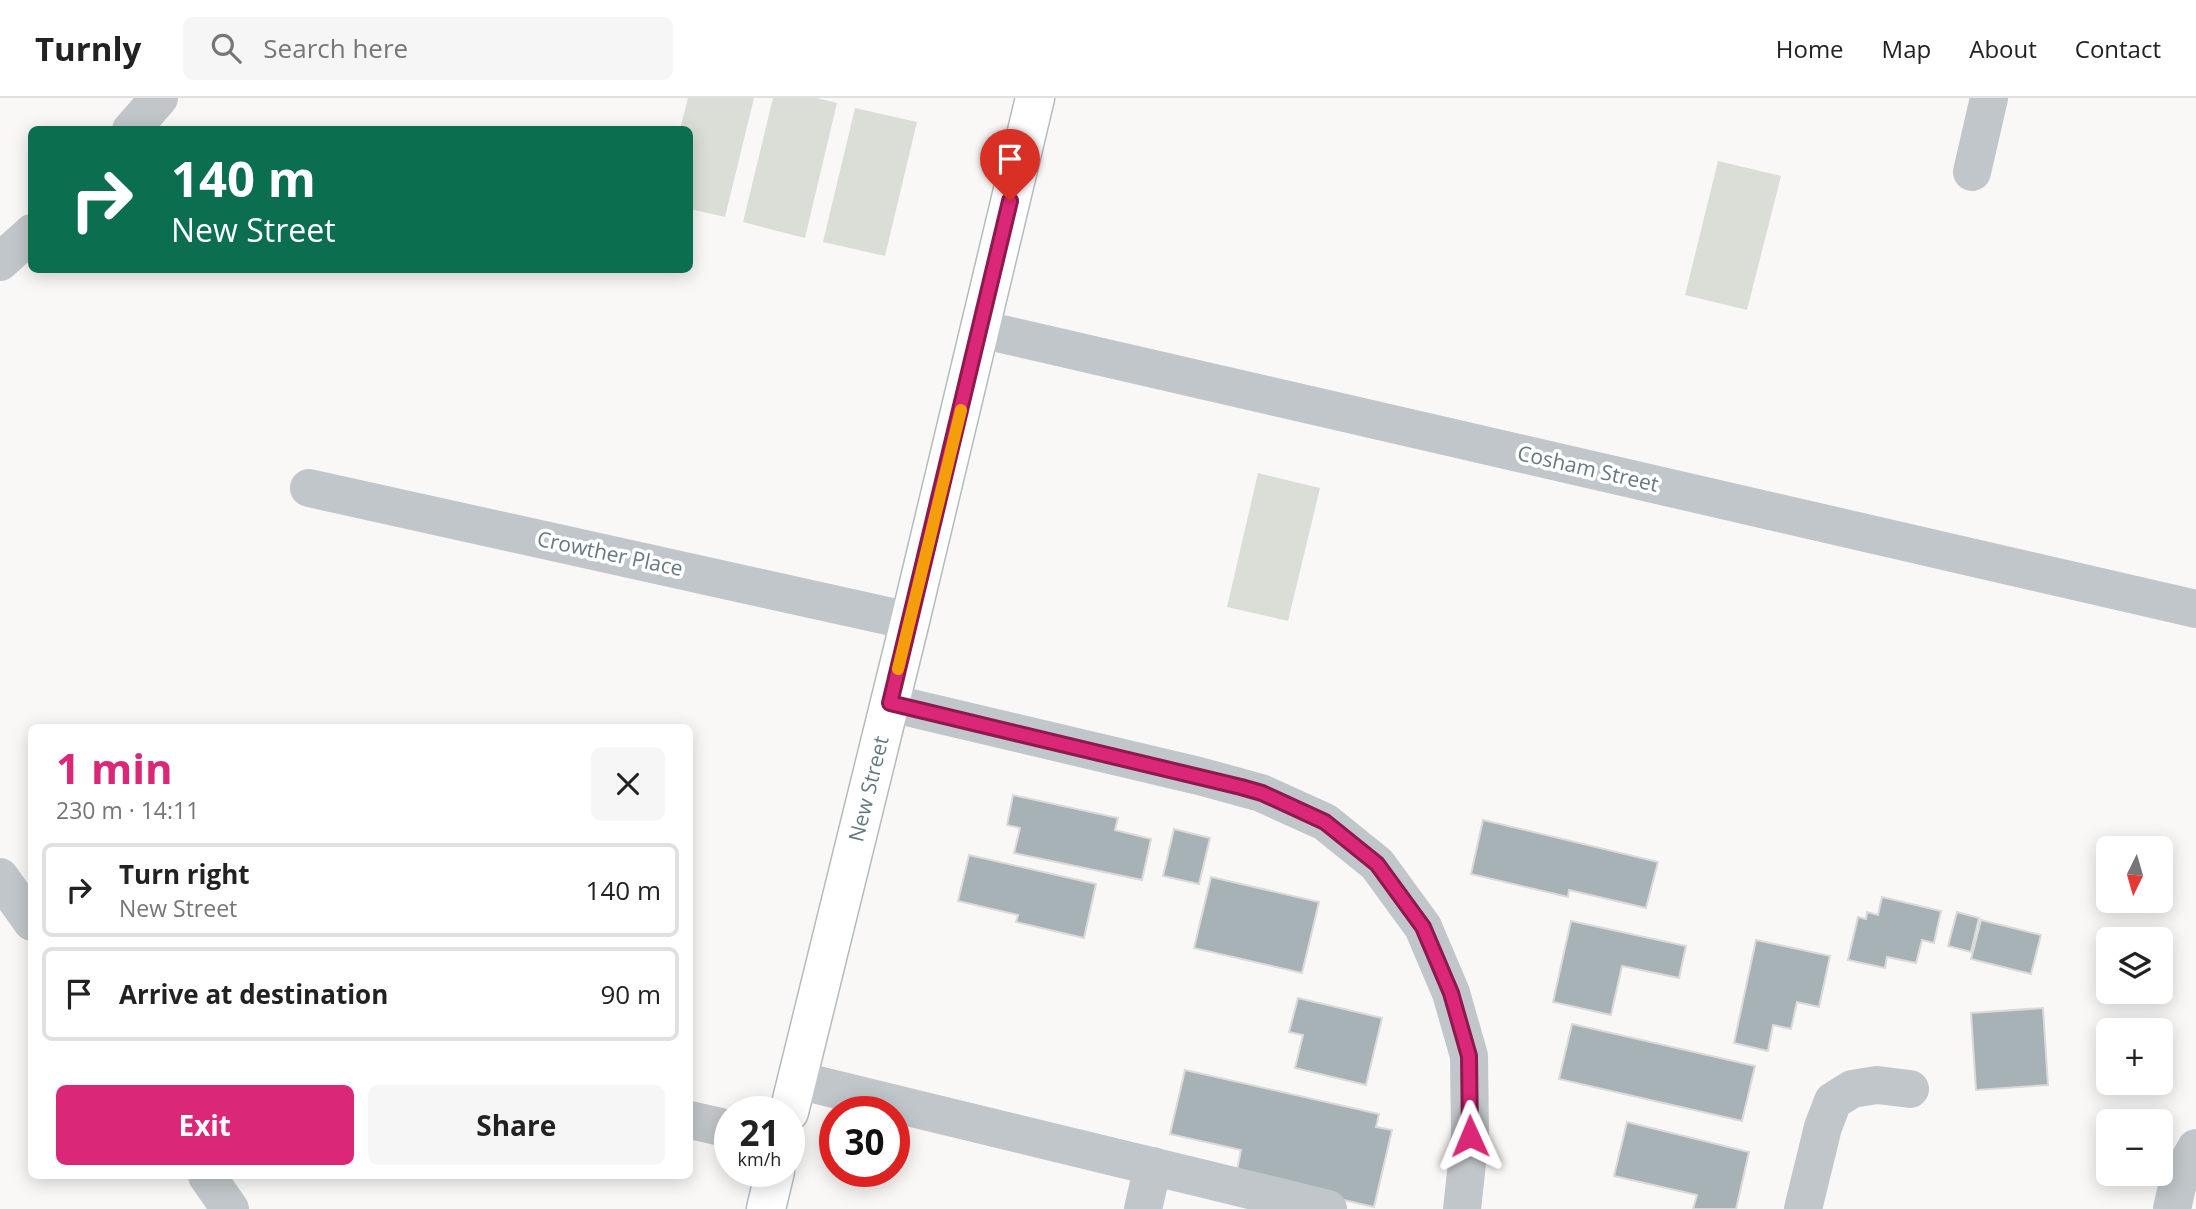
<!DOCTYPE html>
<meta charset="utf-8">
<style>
body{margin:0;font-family:"Open Sans",sans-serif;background:#f6f6f6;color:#222;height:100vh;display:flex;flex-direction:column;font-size:26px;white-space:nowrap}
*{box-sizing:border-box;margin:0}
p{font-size:23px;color:#767676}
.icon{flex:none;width:38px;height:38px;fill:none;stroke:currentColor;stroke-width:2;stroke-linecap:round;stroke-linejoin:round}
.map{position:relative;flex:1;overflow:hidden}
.panel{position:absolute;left:28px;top:626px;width:665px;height:455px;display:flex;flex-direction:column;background:#fff;border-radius:10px;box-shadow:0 4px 18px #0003}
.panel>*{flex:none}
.guide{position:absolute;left:28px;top:28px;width:665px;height:147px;border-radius:10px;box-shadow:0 4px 18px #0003;background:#0b6e4f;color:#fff;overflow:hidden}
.needle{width:46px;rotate:185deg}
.tools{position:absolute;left:2096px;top:738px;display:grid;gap:14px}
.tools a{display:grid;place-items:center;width:77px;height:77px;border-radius:10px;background:#fff;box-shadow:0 4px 18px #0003;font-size:35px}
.speed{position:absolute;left:714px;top:998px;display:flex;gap:14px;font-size:35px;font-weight:700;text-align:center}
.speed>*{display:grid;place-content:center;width:91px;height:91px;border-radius:50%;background:#fff;box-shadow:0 4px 18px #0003;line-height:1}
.speed small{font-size:18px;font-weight:400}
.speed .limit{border:10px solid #d22;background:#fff;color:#111}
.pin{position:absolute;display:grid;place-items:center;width:60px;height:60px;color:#fff;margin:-72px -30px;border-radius:50% 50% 50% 0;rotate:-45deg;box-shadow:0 0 7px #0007}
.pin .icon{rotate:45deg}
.me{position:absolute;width:77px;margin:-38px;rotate:359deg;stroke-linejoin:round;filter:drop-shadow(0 0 5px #0008)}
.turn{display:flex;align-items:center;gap:24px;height:147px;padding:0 28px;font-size:32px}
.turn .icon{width:91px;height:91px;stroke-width:2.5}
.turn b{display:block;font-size:49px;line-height:60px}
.round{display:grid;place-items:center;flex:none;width:74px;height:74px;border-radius:10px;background:#f6f6f6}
.overview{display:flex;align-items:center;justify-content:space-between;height:119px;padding:0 28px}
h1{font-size:42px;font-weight:700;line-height:52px;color:#db2777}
.primary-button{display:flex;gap:14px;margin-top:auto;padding:14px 28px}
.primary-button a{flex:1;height:80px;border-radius:10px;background:#db2777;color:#fff;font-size:28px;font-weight:700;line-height:80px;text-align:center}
.primary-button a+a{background:#f6f6f6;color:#222}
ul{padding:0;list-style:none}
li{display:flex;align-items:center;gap:21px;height:94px;margin:0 14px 10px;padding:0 14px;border:4px solid #e0e0e0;border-radius:10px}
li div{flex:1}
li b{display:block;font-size:26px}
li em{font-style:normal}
header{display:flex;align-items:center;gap:42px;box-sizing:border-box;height:98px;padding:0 35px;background:#fff;border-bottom:2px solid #e0e0e0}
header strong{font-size:33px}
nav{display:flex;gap:38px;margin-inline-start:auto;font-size:24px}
.search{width:490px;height:63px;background:#f6f6f6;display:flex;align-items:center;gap:18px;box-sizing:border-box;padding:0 24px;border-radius:10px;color:#767676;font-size:26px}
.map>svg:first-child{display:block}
.green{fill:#daded6}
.building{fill:#a7b2b6;stroke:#dbdad9;stroke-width:2}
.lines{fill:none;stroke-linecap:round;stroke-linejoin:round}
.major-casing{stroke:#b4babd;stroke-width:41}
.minor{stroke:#c0c6c9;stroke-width:38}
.major{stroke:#fff;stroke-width:38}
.route-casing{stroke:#8e194d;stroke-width:18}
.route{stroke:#db2777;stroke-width:12}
.slow{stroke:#f59e0b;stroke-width:12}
.labels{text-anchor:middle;stroke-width:7;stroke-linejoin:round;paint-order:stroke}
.street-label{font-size:21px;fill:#657981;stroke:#fff}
</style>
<header>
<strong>Turnly</strong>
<div class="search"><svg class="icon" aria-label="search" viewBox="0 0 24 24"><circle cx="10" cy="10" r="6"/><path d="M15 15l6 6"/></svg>Search here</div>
<nav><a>Home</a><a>Map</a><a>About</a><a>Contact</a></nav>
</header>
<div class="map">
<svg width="2196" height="1111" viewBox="0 0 2196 1111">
<rect width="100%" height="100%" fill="#f9f8f6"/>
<g class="green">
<path d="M688,0h66l-29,119 -35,-8v-79l-10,-1z"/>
<path d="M773,0h44l20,5 -32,135 -62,-16z"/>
<path d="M855,10l62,14 -32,134 -62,-14z"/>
<path d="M1718,63l63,15 -34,134 -62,-15z"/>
<path d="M1258,375l62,15 -32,133 -61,-14z"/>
</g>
<g class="building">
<path d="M1013,697l105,23 -3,12 36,9 -9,41 -128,-27 6,-25 -13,-3z"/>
<path d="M1483,722l175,42 -12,46 -77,-18 -1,7 -97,-23z"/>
<path d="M1174,731l36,9 -11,46 -36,-8z"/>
<path d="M969,757l127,29 -12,54 -68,-16 2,-7 -60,-14z"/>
<path d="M1211,779l108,25 -17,71 -108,-25z"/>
<path d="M1882,799l59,14 -7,32 -12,-3 -6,23 -29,-6 -2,11 -37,-8 10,-43 8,2 1,-7 11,3z"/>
<path d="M1957,814l22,6 -8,34 -23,-6z"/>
<path d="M1981,822l60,15 -10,39 -60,-15z"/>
<path d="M1571,823l115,25 -7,32 -57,-12 -11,49 -58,-13z"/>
<path d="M1756,842l74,16 -11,51 -22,-5 -6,27 -18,-4 -5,26 -34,-8z"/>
<path d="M1298,900l84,20 -16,67 -71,-17 8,-33 -14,-3z"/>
<path d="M2043,910l5,77 -72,5 -5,-77z"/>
<path d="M1572,926l183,42 -13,55 -183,-42z"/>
<path d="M1185,972l194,44 -3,13 16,3 -18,77 -138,-32 5,-25 -71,-16z"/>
<path d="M1627,1024l122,30 -13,57h-43l4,-14 -83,-19z"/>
</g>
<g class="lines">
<defs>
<g id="major">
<path d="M789,1014l121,-491 125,-523"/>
<path d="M766,1111l9,-38"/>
</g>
</defs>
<use href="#major" class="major-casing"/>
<g class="minor">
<path d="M131,32l28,-32"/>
<path d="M1972,74l17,-74"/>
<path d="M0,164l32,-29"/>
<path d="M980,231l1216,280"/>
<path d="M309,390l601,133"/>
<path d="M890,605l309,73 62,17 64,29 52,42 46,63 28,66 18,63 1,80 -8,73"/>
<path d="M0,779l32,45"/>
<path d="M797,982l531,129"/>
<path d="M690,1022l40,9"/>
<path d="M207,1078l23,33"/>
<path d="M1143,1111l10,-43"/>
<path d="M1803,1111l20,-82 10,-26 19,-12 25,-4 33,4"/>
<path d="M2172,1111l7,-31 17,-30"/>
</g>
<use href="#major" class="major"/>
</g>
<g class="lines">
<defs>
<path id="route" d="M1010,103l-120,502 351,84 21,6 63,29 52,42 46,63 28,66 18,63 1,80"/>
</defs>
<use href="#route" class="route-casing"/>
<use href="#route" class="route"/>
<path class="slow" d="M898,571l63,-259"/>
</g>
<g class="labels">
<g class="street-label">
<text transform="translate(1588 371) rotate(13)" y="7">Cosham Street</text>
<text transform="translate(610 456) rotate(12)" y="7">Crowther Place</text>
<text transform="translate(869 691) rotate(-76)" y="7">New Street</text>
</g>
</g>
</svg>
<div class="tools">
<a><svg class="needle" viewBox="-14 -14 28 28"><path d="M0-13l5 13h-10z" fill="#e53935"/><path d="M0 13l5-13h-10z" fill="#767676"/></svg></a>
<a><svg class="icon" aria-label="layers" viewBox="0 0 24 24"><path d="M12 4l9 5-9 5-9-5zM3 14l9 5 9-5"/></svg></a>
<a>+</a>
<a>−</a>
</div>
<div class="speed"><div>21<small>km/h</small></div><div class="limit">30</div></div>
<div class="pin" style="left:1010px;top:103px;background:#d93025"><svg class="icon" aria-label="arrive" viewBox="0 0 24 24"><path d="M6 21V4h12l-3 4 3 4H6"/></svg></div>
<svg class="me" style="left:1470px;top:1038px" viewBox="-20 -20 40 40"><path d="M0-17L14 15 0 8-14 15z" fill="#db2777" stroke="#fff" stroke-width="4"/></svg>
<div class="guide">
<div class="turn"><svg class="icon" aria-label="right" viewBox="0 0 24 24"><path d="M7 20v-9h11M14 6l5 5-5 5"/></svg><div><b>140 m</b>New Street</div></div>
</div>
<section class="panel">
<div class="overview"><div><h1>1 min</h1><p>230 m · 14:11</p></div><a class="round"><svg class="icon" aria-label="close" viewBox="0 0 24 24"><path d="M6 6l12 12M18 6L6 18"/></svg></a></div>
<ul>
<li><svg class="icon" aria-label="right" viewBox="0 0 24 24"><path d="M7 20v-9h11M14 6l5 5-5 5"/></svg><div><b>Turn right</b><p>New Street</p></div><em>140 m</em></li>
<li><svg class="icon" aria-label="arrive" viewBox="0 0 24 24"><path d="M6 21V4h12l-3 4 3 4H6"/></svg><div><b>Arrive at destination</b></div><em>90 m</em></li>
</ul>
<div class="primary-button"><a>Exit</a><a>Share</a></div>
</section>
</div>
